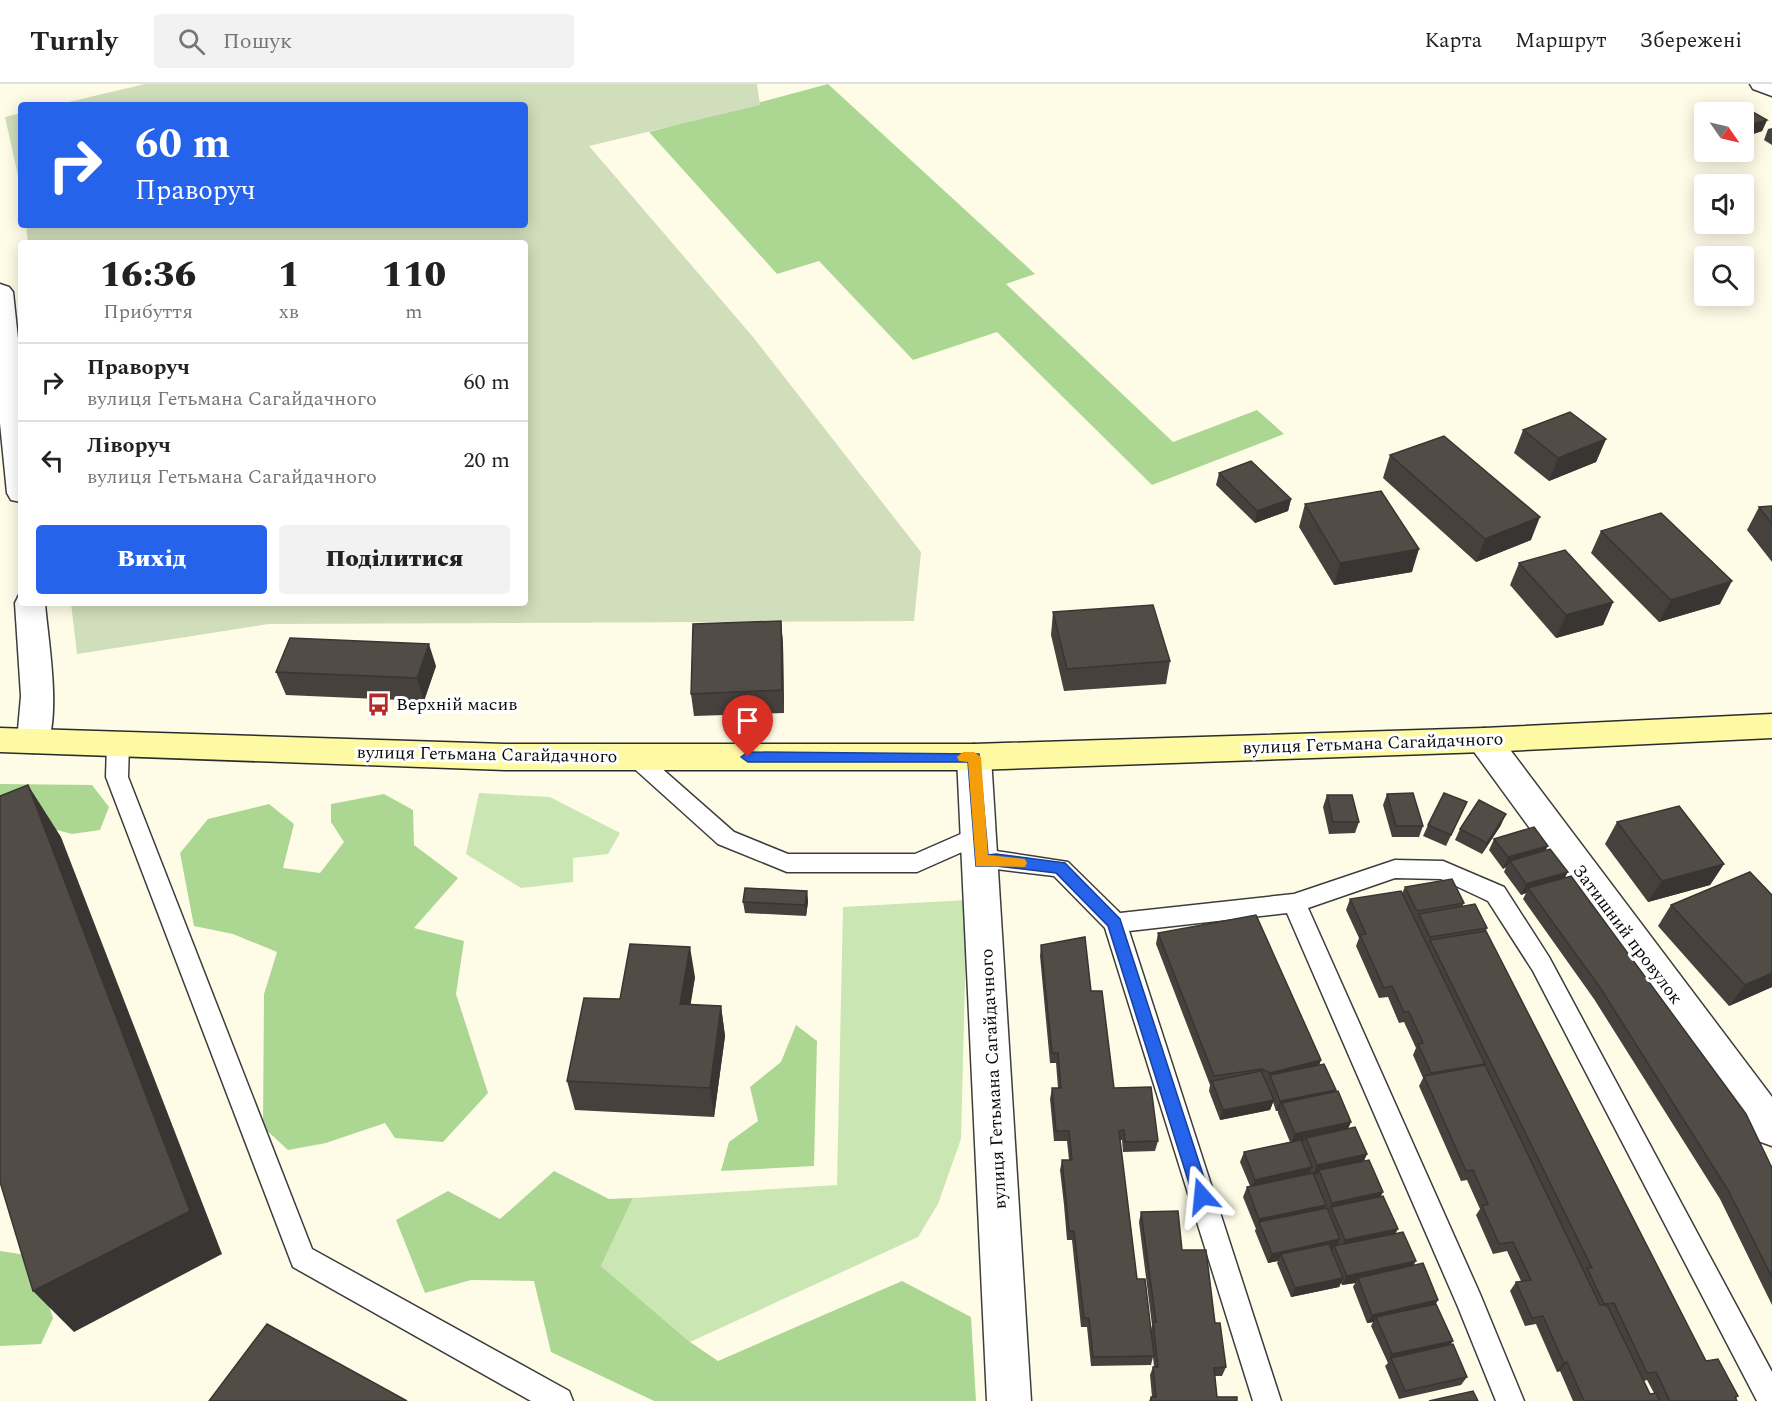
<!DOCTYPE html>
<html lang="uk">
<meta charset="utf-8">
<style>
body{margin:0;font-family:Spectral,serif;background:#f2f2f2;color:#222;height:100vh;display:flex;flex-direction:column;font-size:22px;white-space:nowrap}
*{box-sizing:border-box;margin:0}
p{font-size:20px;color:#767676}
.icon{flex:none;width:33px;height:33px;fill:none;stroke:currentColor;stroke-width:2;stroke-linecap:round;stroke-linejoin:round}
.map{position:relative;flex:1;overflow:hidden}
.drawer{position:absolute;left:18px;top:156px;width:510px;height:366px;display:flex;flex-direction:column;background:#fff;border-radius:6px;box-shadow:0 3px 15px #0003}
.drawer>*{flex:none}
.guide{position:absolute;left:18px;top:18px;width:510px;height:126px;border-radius:6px;box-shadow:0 3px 15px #0003;background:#2563eb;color:#fff;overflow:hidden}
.needle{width:39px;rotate:124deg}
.controls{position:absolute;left:1694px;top:18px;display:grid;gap:12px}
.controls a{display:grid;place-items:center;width:60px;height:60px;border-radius:6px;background:#fff;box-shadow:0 3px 15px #0003;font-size:30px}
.pin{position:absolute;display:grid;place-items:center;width:51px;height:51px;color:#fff;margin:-62px -26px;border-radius:50% 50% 50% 0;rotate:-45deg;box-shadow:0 0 6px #0007}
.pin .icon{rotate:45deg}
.me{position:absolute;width:66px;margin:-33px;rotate:342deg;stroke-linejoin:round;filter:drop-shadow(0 0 4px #0008)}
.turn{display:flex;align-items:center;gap:21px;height:126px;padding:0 18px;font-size:27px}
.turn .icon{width:78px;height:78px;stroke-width:2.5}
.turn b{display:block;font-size:42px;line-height:51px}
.eta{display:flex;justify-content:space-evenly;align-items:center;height:102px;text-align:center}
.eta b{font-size:36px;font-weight:800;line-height:42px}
.action{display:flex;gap:12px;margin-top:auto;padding:12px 18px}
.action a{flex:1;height:69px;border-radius:6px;background:#2563eb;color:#fff;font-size:24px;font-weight:800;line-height:69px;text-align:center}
.action a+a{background:#f2f2f2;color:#222}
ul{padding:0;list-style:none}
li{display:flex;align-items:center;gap:18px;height:78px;padding:0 18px;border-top:2px solid #e0e0e0}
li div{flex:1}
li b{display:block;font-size:22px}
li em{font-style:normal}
header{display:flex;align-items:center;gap:36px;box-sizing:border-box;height:84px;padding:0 30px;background:#fff;border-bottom:2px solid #e0e0e0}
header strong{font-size:28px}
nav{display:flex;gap:33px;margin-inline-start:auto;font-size:21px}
.search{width:420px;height:54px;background:#f2f2f2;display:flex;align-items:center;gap:15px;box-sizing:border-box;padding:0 21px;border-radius:6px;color:#767676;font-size:22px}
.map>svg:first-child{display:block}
.green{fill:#cae6b3}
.forest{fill:#acd793}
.cemetery{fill:#d0debb}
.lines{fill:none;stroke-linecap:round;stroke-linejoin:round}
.lane-casing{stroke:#3d3d3d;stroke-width:3}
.street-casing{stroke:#3d3d3d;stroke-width:3}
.secondary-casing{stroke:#2c2c2c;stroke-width:3}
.lane{fill:#fff;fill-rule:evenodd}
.street{fill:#fff;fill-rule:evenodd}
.secondary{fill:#fdfaa3;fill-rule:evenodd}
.wall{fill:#47413d;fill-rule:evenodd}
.shaded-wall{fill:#393532}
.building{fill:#524c47;stroke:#393532;stroke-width:1.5}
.route{fill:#2563eb;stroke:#184099;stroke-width:1.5}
.slow{fill:#f59e0b}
.labels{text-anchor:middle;stroke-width:6;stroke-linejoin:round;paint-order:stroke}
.poi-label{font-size:18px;fill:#0a0a0a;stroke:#fff;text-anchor:start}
.street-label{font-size:18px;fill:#0a0a0a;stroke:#fff}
</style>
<header>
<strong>Turnly</strong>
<div class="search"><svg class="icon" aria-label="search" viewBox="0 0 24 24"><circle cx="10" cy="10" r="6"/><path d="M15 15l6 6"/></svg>Пошук</div>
<nav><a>Карта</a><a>Маршрут</a><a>Збережені</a></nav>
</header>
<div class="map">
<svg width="1772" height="1317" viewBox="0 0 1772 1317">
<rect width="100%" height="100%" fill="#fefce7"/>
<g class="green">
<path d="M479,709l71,4 70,36 -12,21 -35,4v24l-52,6 -55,-34z"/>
<path d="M967,816l-6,239 -23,65 -20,33 -228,105 -89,-76 32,-68 204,-13 6,-278z"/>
</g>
<g class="forest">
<path d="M828,0l207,190 -29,10 167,158 84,-32 27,24 -132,51 -155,-153 -84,28 -94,-99 -42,13 -128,-142z"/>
<path d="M0,700l92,1 17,22 -9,23 -28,4 -15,-4 -57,25z"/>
<path d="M384,710l29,16 1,35 44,33 -44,50 50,13 -8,53 32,99 -45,49 -48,-4 -10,-15 -59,20 -38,7 -25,-23 1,-133 13,-42 -44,-18 -39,-8 -14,-73 28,-34 61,-15 25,20 -11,44 37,5 24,-31 -13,-20v-18z"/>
<path d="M796,941l21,16 -3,125 -93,5 8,-29 29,-21 -8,-34 31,-25z"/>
<path d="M554,1087l55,28 24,-1 -32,68 89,76 28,19 184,-80 69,36 5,84h-322l-103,-49 -17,-71 -63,-1 -46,13 -29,-73 52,-29 52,28z"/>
<path d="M0,1167l33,5 20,62 -12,26 -41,2z"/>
</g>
<g class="cemetery">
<path d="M145,0h612l3,21 -171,41 164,191 168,215 -7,69 -645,3 -192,30 -6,-51h454v-360h-497l-2,-18h499v-120h-469z"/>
<path d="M21,29v76l-16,-72z"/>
</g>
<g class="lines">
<defs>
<g id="lane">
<path d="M118,652l7,2 4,6 -1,33 184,472 257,142 4,10h-42l-238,-134 -187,-490 1,-33 4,-6z"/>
<path d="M635,665l7,2 92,81 54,22h127l64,-28 8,3 3,6 -3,6 -70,31h-130l-69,-28 -90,-81 -4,-6 4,-6z"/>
<path d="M996,767l72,11 52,51 174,-19 101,-34 48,1 61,26 45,70 223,415v29h-15l-224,-430 -45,-70 -47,-22 -46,-1 -87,30 172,386 44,107h-28l-38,-94 -171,-394 -158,18 152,470h-28l-148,-473 -51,-52 -58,-7 -15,2 -8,-3 -3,-6 3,-6z"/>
</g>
<g id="street">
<path d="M1750,0h22v12l-19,-7z"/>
<path d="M0,200l9,3 4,5 8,75v135l-10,-2 -4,-7 -7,-70z"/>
<path d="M19,511h2v8h24c3,37 17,115 0,147l-12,3 -12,-3 -4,-9 4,-45 -6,-93z"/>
<path d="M1484,644l12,3 276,366v49l-14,-5 -286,-392 -4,-9 4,-9z"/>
<path d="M974,660l12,4 5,9 40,644h-44l-30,-644 5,-9z"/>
</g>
<path id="secondary" d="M1772,630v24l-288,14 -510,18h-469l-505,-18v-24l505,16h469l510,-16z"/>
</defs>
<use href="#lane" class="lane-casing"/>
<use href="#street" class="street-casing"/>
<use href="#secondary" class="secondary-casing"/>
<use href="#lane" class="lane"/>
<use href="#street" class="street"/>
<use href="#secondary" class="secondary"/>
</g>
<g class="wall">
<path d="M1742,22l25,14 -5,11 -12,4 -7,-4v-19h-14l1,-2z"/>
<path d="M1772,44v17l-8,-5 4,-11z"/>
<path d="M1523,346l83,9 -10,23 -47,19 -35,-28z"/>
<path d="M1390,371l141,85 -55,22 -93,-84z"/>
<path d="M1219,389l72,26 -3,12 -33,12 -39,-38z"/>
<path d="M1305,420l107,68 -78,13 -35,-58z"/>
<path d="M1772,422v56l-25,-32 12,-23z"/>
<path d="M1601,447l119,73 -61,18 -68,-69z"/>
<path d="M1519,479l94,39 -10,23 -47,13 -46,-53z"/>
<path d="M1053,528l117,49 -4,23 -102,7 -13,-56z"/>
<path d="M781,537l2,23 1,69 -90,3 -3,-22z"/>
<path d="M436,582l-12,35 -138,-6 -10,-23z"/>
<path d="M1387,710l36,32 -4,11h-27l-9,-32z"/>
<path d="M1327,711l32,27 -4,11 -26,1 -6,-27z"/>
<path d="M1467,718l-21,44 -23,-10 5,-11z"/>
<path d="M1617,738l107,42 -14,21 -62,17 -43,-58z"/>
<path d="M1501,741l-19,29 -27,-14 5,-11z"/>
<path d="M1494,755l51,11 227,318v137l-52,-106 -126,-200 -71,-100 3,-6 -5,2 -17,-23 2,-5 -3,2 -14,-19z"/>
<path d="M1405,803l59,16 -2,4 25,21 -1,3 220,430 32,35 -2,2 1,3h-164l-13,-30 -3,1 -21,-48 -11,2 -15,-35 6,-9 5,-1 -14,-30 -14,3 -17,-39 4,-6 -13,-29 -6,1 -42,-95 4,-8 -10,-23 3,-7 -12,-26 -5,1 -11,-26 -9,1 -23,-52 3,-8 -13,-28 4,-11 52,-6zM1647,1296l7,13 -4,1 -6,-13z"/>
<path d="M807,807l1,11 -2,14 -61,-3 -2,-11z"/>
<path d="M1772,811v92l-43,19 -71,-80 13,-21z"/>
<path d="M1158,849l163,127 -2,5 32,57 -3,7 19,25 -3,7 17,36 14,36 40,71 18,37 -3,4 17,32 -6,8 -62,14 -14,-33 3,-3 -17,-37 2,-4 -6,1 -14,-36 2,-4 -13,2 -1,-2 -2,4 -48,10 -14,-34 1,-2 -10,2 -13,-32 1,-3v1l-13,-32 4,-10 3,-1 -10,-24 4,-10 46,-10 -12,-29v-2h-2l-3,-9 -3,8 -50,10 -11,-29 1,-6 -54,-141z"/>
<path d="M1041,861l50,46 23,97 44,53 -3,10 -32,1 -1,-12h-2l17,139 14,51 1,-5 -13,-103 2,-10 41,38 33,73 11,44 -4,9h-7l2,21 20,4h-88l2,-4h1l-2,-22 3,-8h1l-1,-10 -2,8 -60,1 -4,-39h-6l-9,-87h-5l-3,-35 -4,-35 2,-10h7l-2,-19h-13l-4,-42 2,-11h6l-2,-25h-6l-10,-107z"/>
<path d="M695,893l-5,28 31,1 4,30 -11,81 -139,-7 -8,-29 53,-82z"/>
</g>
<g class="shaded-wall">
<path d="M1767,36l-5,11 -12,4 4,-11z"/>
<path d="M1606,355l-10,23 -47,19 9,-23z"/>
<path d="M1291,415l-3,12 -33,12 2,-12z"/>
<path d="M1540,433l-9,23 -55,22 9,-23z"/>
<path d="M1419,465l-7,23 -78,13 6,-22z"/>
<path d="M1732,497l-12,23 -61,18 12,-22z"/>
<path d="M1613,518l-10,23 -47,13 10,-23z"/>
<path d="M781,537l2,23 1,69 -2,-23z"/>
<path d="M429,560l7,22 -12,35 -7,-23z"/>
<path d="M28,701l33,52 161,417 -148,78 -41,-41z"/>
<path d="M1506,730l-5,11 -19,29 5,-11z"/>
<path d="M1548,762l-6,11 -32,4 -4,6 -3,2 5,-12z"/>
<path d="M1724,780l-14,21 -62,17 14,-21z"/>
<path d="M1568,788l-6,11 -34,5 -2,5 -5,2 5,-11z"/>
<path d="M807,807l1,11 -2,14 -1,-11z"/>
<path d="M690,863l5,30 -9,57 -6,-30z"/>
<path d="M1772,889v14l-43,19 16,-21z"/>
<path d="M721,922l4,30 -11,81 -4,-29z"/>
<path d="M1321,976l-4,11 -47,4 -4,8 4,-10z"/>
<path d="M1336,1006l-5,10 -49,3 -4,8h-2l4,-10z"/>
<path d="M1274,1016l-4,10 -50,10 3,-10z"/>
<path d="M1351,1038l-5,10 -40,6 -2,3 -13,3 4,-10z"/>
<path d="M1367,1070l-5,10 -43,6 -1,4 -5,1 4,-10z"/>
<path d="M1312,1083l-4,10 -57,12 4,-9z"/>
<path d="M1383,1108l-5,10 -47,5 -2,5 -1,1 4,-10z"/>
<path d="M1326,1121l-4,10 -63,7 -3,7 3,-10z"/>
<path d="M1398,1145l-5,9 -53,11 5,-9z"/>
<path d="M1340,1155l-4,10 -2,-3 -1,3 -49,11 -3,-6 -3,7 -10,2 4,-9z"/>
<path d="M1416,1177l-6,10 -52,7 -3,5 -13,2 5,-9z"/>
<path d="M1343,1194l-4,9 -48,10 4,-9z"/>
<path d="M1438,1216l-5,9 -57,8 -2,5 -7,1 5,-8z"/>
<path d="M1453,1257l-6,9 -56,8 -4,5 5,-9z"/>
<path d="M1567,1278l-7,9 -3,1 7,-9z"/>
</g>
<g class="building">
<path d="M1742,22l25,14 -13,4 -11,-7v-5h-8l-5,-2z"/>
<path d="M1570,328l36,27 -48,19 -35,-28z"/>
<path d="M1444,352l96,81 -55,22 -95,-84z"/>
<path d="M1251,377l40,38 -34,12 -38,-38z"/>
<path d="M1381,407l38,58 -79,14 -35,-59z"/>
<path d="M1772,422v18l-13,-17z"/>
<path d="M1661,429l71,68 -61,19 -70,-69z"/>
<path d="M1565,466l48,52 -47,13 -47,-52z"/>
<path d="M1153,521l17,56 -103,8 -14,-57z"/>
<path d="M781,537l1,69 -91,4 2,-70z"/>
<path d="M290,554l139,6 -12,34 -141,-6z"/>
<path d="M28,701l162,426 -157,80 -33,-109v-386z"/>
<path d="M1413,709l10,33h-27l-9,-32z"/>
<path d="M1444,709l23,9 -16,33 -23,-10z"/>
<path d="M1327,711h25l7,27h-26z"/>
<path d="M1479,716l27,14 -19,29 -27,-14z"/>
<path d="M1679,722l45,58 -62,17 -45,-59z"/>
<path d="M1534,743l14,19 -40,11 -14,-18z"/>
<path d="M1550,765l18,23 -42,12 -16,-23z"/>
<path d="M1750,788l22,23v78l-27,12 -74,-80z"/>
<path d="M1571,792l175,238 26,54v109l-44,-87 -127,-201 -73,-101z"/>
<path d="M1452,795l12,24 -47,8 -12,-24z"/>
<path d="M745,804l62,3 -2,14 -62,-3z"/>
<path d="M1401,807l84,173 -54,9 -13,-29 5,-1 -14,-31h-5l-12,-26 -8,2 -24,-53 6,-1 -16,-35z"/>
<path d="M1475,820l12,24 -57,9 -11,-23z"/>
<path d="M1256,831l65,145 -51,13 -8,-4 -48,7 -56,-143z"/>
<path d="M1486,847l220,430 12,-2 20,37 -3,1 2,4h-67l-14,-29 -9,1 -33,-70 -10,1 -17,-36h5l-162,-328z"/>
<path d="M1085,853l6,54h11l12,97 37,-1 7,54 -33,1 -1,-12 -5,1 18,148h8l9,77 -61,1 -4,-39h-5l-10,-87h-5l-7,-71h10l-3,-29h-13l-4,-43h9l-3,-35h-6l-11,-108z"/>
<path d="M630,860l60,3 -10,57 41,2 -11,82 -143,-7 17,-83 36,1z"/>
<path d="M1324,980l12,26 -56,11 -10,-26z"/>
<path d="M1485,981l115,240h7l43,89 6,-1 4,8h-76l-17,-39 -3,1 -21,-47 -11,2 -16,-36 15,-2 -18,-38 -14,2 -17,-38 6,-2 -15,-34 -7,1 -42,-95z"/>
<path d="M1261,987l13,29 -51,10 -11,-29z"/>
<path d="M1338,1007l13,31 -56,12 -13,-31z"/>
<path d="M1355,1043l12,27 -50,11 -11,-27z"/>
<path d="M1301,1056l11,27 -57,13 -11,-28z"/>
<path d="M1369,1076l14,32 -51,11 -13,-33z"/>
<path d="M1313,1089l13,32 -67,14 -12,-32z"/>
<path d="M1383,1112l15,33 -53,11 -14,-33z"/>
<path d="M1327,1124l13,31 -68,15 -13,-32z"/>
<path d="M1178,1127l4,39h24l9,73h5l6,44 -12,1 3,29h20v4h-86v-4h5l-3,-30h5l-5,-45h3l-15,-110z"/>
<path d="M1403,1148l13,29 -69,15 -13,-30z"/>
<path d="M1329,1160l14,34 -48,10 -14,-34z"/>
<path d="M1423,1179l15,37 -66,15 -14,-37z"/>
<path d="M1436,1220l17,37 -61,13 -16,-37z"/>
<path d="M267,1240l140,77h-198z"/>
<path d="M1453,1260l14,33 -62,14 -14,-33z"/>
<path d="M1473,1307l5,10h-49z"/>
</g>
<path class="route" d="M748,668l231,2 9,101 8,-1 69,9 55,56 90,277 -3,6 -5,2 -6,-2 -3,-6 -85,-270 -52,-53 -60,-7h-20l-8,-104h-220l-7,-5z"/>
<path class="slow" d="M963,668h11l7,5 7,98 37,4 2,4 -2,4 -49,-1 -8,-104 -9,-1 -2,-4z"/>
<defs>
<symbol id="bus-bare" viewBox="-9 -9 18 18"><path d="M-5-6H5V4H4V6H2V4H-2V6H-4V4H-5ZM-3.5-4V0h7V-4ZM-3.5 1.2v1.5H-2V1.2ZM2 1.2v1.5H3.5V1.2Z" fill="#b52a27" stroke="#fff" stroke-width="2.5" paint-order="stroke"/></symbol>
</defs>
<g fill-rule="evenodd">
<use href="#bus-bare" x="362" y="604" width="33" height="33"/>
</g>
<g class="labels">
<g class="poi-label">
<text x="396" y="626">Верхній масив</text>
</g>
<g class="street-label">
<text transform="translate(1373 659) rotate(-2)" y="6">вулиця Гетьмана Сагайдачного</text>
<text transform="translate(487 670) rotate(1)" y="6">вулиця Гетьмана Сагайдачного</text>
<text transform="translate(1628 850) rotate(53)" y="6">Затишний провулок</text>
<text transform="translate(993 995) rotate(-93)" y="6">вулиця Гетьмана Сагайдачного</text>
</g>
</g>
</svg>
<div class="controls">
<a><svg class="needle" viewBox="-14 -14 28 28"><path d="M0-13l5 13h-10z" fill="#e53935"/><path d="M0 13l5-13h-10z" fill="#767676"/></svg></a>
<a><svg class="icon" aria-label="sound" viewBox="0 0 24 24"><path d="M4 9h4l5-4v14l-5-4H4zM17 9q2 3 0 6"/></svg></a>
<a><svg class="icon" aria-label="search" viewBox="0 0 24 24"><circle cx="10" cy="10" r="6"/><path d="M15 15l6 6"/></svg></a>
</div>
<div class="pin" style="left:748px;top:673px;background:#d93025"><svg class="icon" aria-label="arrive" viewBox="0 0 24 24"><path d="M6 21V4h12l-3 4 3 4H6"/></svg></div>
<svg class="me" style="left:1202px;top:1112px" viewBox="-20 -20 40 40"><path d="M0-17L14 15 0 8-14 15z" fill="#2563eb" stroke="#fff" stroke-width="4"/></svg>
<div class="guide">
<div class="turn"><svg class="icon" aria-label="right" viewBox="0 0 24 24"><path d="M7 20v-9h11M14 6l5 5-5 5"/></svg><div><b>60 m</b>Праворуч</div></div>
</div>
<section class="drawer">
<div class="eta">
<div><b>16:36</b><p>Прибуття</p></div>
<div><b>1</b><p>хв</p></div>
<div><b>110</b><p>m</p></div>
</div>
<ul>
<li><svg class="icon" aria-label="right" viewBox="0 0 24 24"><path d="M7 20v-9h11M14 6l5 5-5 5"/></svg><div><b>Праворуч</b><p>вулиця Гетьмана Сагайдачного</p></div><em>60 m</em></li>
<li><svg class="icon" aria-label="left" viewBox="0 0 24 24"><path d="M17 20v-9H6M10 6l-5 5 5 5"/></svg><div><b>Ліворуч</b><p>вулиця Гетьмана Сагайдачного</p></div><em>20 m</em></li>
</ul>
<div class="action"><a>Вихід</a><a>Поділитися</a></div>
</section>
</div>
